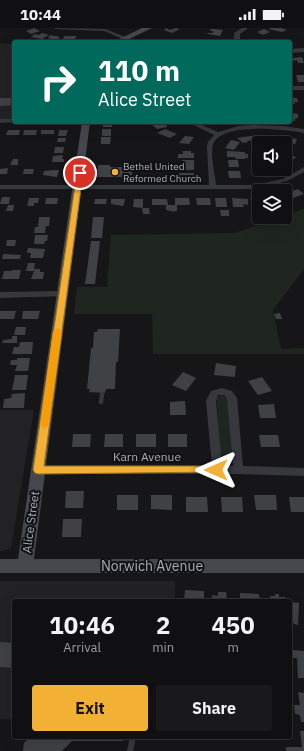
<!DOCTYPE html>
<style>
body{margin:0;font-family:"IBM Plex Sans",sans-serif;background:#19191b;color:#f1f3f6;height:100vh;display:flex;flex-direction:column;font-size:15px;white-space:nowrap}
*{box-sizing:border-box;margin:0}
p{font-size:13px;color:#9c9d9f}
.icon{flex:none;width:22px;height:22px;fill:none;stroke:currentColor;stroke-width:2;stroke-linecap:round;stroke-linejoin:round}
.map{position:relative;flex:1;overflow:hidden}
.drawer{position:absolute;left:12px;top:571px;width:280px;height:140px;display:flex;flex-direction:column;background:#101012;border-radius:4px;box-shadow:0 4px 16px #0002,0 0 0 1px #303032}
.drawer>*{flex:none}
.hud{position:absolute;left:12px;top:12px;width:280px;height:84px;border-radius:4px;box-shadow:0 4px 16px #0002,0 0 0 1px #303032;background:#00695c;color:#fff;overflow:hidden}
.fabs{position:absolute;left:252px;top:108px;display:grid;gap:8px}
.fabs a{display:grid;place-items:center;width:40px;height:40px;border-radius:4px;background:#101012;box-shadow:0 4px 16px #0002,0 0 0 1px #303032;font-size:20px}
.pin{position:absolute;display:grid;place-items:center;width:34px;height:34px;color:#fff;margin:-17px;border:2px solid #fff;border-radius:50%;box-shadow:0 1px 4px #0007}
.me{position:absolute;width:44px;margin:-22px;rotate:270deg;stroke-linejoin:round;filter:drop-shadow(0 0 3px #0008)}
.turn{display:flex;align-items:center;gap:14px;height:84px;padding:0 20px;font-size:18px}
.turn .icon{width:52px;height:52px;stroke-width:2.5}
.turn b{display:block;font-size:28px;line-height:34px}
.eta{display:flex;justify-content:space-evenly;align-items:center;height:68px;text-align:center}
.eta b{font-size:24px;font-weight:700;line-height:28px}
.action{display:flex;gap:8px;margin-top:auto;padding:8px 20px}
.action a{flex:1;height:46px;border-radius:4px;background:#f2b134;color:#111;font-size:16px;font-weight:700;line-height:46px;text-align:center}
.action a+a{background:#19191b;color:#f1f3f6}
.status{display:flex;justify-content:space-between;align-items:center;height:28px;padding:0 20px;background:#101012;direction:ltr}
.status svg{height:11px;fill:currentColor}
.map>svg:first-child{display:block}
.built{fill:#222225}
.green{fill:#1e261f}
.building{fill:#404145}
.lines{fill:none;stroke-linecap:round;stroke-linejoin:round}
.lane-far1{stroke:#37383d;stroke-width:4.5}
.lane{stroke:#37383d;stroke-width:6}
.street{fill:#37383d;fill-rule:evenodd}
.secondary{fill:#45474d;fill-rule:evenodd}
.route{fill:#f2b134;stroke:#9d7322}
.slow{fill:#f59e0b}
.poi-dot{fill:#f2b134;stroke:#111113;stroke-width:1.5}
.labels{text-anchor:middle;stroke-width:4;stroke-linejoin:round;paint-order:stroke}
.far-poi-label{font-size:10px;fill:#a8adb8;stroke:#111113;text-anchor:start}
.street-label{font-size:12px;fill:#a8adb8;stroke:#111113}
.near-street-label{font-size:14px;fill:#a8adb8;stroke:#111113}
</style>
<div class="status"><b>10:44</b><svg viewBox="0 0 49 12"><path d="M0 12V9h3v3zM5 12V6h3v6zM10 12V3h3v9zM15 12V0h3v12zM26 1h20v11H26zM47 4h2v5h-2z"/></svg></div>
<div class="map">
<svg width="304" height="723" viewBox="0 0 304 723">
<rect width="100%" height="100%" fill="#161618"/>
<g class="built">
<path d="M0,15l14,1v75h-14z"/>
<path d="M0,382h34l-23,138 -7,3h-4z"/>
<path d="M0,553h175v20h-161v111l-1,8 -13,-1z"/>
</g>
<g class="green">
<path d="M304,181v60l-31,41 8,39 23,-1v6h-151l-1,-40h-78l3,-27h30l4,-52 124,-2 46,-16h4v-1z"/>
<path d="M222,367l5,2 1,2 4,57 -4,2 -5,-1 -3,-4 -3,-53v-3z"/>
</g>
<g class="building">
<path d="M34,0l6,3 -9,3 -5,-3z"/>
<path d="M166,0l4,2 6,-2 4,1 -8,4 -8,-3z"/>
<path d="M271,0h10l6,2 -5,2 -14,-3z"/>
<path d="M211,1h3l9,1 -3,6 -13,-2 1,-1h5v-2h-3z"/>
<path d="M264,1l6,3 -7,3 -6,-3z"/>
<path d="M42,5l7,2 -7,4 -11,-2 4,-3 4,1z"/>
<path d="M50,7l10,2 -4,4 -8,-3z"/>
<path d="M64,8h12l-1,4 -7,1 -5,-2z"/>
<path d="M302,29l2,6h-6l-1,-3 -4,1 -1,-3z"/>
<path d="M296,47h8v7h-6z"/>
<path d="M0,70h14v7l-14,1z"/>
<path d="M290,70h7l1,4h-4l1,2h-5z"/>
<path d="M293,85l5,1v4l-3,1v2h-5v-6h3z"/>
<rect x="103" y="94" width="9" height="5"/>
<path d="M165,94l2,5 -10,2 -7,-6z"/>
<rect x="102" y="101" width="9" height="7"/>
<path d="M165,101l12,5 -7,4 -13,-5z"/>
<path d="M8,102h12l-1,5h-13z"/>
<path d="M24,102h13l-1,5h-13z"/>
<rect x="41" y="102" width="13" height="4"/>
<path d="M59,102h9l-2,6h-8z"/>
<path d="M257,107l2,5 -12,1 1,1 -5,1 -6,-5z"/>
<path d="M185,108l9,1 -5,7 -10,-1z"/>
<path d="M263,108h13v6l-13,-1z"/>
<path d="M101,109h10l-1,7h-9z"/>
<path d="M284,109l13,2 -2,5 -13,-2z"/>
<path d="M58,110h8l-1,4h-8z"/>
<path d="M231,112l9,2 -6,8 -9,-2z"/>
<path d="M55,119h9l-1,6h-9z"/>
<path d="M183,123h8v2h3v5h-16v-4h5z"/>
<path d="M227,123l18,1v2h3v4h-3l1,1h-10l-1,-2h-8z"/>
<path d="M288,126l8,3 -7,6 -4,-2v-5z"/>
<path d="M63,127l-1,4h2v3h-12l1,-6z"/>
<path d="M13,131h5v6h-8z"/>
<path d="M182,132h12v10h-11z"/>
<path d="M228,132h10l1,7h-10z"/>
<path d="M98,137h12v2h22v10h-35z"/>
<path d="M8,140l-1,6h-7v-5z"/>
<path d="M24,141h10l-1,5h-10z"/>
<path d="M262,141h7l3,3 -12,4 -6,-4z"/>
<path d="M54,142h5l-2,7 -14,-2 1,-4z"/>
<path d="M228,143h12l1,7h-12z"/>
<rect x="179" y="145" width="15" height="5"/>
<path d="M298,161l6,5 -11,4 -7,-5z"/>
<path d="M2,169h8l-1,7h-9z"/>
<path d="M259,169v6l-6,1 -3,-6z"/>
<path d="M29,170h10l-1,5h-4v3h-7z"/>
<path d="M46,170h12l-1,6h-12z"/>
<path d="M175,170h14l1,7h-13v6h-2v1l-9,-2v-5h-14v-6h15l1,6h7z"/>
<path d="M196,170h14l1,7h-14z"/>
<path d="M215,170h11l1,9h-11z"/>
<path d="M232,170l16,1v6l-5,-1 1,3h-11z"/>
<path d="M95,171h12l-1,5h-12z"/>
<path d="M111,171h14l-1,5 -1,2 -12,-2z"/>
<path d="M134,171h9v9l-10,-1z"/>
<path d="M8,177h6l-1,6h-7z"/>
<path d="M142,180h7l1,6h-7z"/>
<path d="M220,182h9v6h-8z"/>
<path d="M39,189h11l-1,9h-3l-1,7h-11l1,-6h3z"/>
<path d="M93,189h11l-2,21h-11z"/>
<path d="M35,207h13l-1,6h-2l-1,3h-10z"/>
<path d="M7,212h9l-1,6h-9z"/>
<path d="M91,213h9l-5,43h-10z"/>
<path d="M28,220l17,1 -2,9h-13l1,-5h-4z"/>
<path d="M3,226l18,1 -1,4h-18z"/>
<path d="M28,235h7l-1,6h6v3h4l-1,7h-12l3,-8h-8z"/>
<path d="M12,242h9l-2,9h-17l2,-8h8z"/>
<path d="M0,283h16l-2,8h-14z"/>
<path d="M23,283h17l-2,8h-16z"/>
<path d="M280,285l2,6h-6l-2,-5z"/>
<path d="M16,299h10l-1,8h-11z"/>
<path d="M98,301h22l-2,33h-2l-1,27h-9l-1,4 -16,-1 1,-3h-3l4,-41h2l1,-16h3z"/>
<path d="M12,308h5v7h-15l1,-3 9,-1z"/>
<path d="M20,314h13l-1,12h-20l2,-7h5z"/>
<path d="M17,330h13l-2,13h-13l2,-6h-7l1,-5h6z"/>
<path d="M216,335l20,3 -1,11 -21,-2z"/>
<path d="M183,344l13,6 -10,13 -14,-6z"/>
<path d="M15,347h13l-2,15h-14z"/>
<path d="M262,349l10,14 -14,4 -10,-14z"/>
<path d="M25,365l-1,15h-21l1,-9 7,-1 1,-4z"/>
<path d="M185,373l1,14h-16v-13z"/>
<path d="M274,376l2,14h-16l-2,-13z"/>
<path d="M73,406h18l-1,13h-18z"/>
<path d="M105,406h18v13h-19z"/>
<rect x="136" y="406" width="20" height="13"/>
<rect x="168" y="406" width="19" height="13"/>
<path d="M259,407h19l2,12h-19z"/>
<path d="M66,463h18l-1,17h-18z"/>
<rect x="117" y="467" width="21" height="15"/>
<path d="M151,467h21v15l-21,-1z"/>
<path d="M254,467h22l1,15h-21z"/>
<path d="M186,469h21l1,15h-22z"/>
<path d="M221,469h21l1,15h-21z"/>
<path d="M289,469h15v15h-13z"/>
<path d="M63,491h19l-1,18h-19z"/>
<path d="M185,562l19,1v10h-20z"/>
<path d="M218,564h8l1,9h-15v-6l6,1z"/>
<path d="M240,565l19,1 1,7h-20z"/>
<path d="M275,566h4v3h6l1,4h-15l-1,-5h5z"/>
<path d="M290,574l9,1 -1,22 -4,-1 -2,-4z"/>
<path d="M0,614l14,1v25l-14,-1z"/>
<path d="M293,622l11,1v27h-6l-1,-20h-4z"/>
<path d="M298,664l6,1v29h-3l-1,-7 -5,-1 -1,-9h6z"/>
<path d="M300,703h4v20h-18v-4h16z"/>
<path d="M30,709h93v4h-51l-10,10h-39l1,-8z"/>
</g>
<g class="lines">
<path class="lane-far1" d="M101,374l1,-8"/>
<path class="lane" d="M130,723l3,-14"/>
<g class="street">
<path d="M54,0l51,1 23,9 -5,1 -19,-8 -48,-2z"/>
<path d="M242,0h6l-8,6v8h-6v-9z"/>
<path d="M304,20v4l-14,1v-4z"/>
<rect x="290" y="58" width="14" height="4"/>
<path d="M0,91h14v3h2l-16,1z"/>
<path d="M187,94h8l23,10 21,-6 14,-1 30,1 21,3v4c-19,-3 -78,-11 -90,9 -5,9 1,32 2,43h39l28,-6 21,-12v5l-17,9 -32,8h-255v-4h209l-2,-39 1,-4 6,-7z"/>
<path d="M63,263l3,1 1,2 -1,2 -66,2v-6z"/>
<path d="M222,360l10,3 5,7 6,68 61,2v8l-66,-2h-200l-3,-1 -2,-3 2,-3 3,-1h174l-6,-65 5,-10zM218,367h6l3,3 6,68h-11l-6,-65z"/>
</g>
<g class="secondary">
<path d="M142,0h10l-29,14h-10z"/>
<path d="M82,94h8l-56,437h270v14h-304v-14h18z"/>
</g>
</g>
<path class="route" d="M77,144l6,1 -39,293h172l4,1 2,3 -2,2 -182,2 -3,-1 -2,-3z"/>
<path class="slow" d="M58,300l4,3 -13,94 -5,4 -4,-4 13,-94z"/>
<circle class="poi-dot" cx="115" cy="144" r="4"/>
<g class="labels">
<g class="far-poi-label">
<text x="123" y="142">Bethel United<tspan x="123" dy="12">Reformed Church</tspan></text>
</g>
<g class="street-label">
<text x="147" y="433">Karn Avenue</text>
<text transform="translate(31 494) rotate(-82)" y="4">Alice Street</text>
</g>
<g class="near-street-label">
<text x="152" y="543">Norwich Avenue</text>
</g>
</g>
</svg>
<div class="fabs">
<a><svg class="icon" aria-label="sound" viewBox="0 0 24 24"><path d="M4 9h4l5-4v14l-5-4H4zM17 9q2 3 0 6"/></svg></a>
<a><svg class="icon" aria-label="layers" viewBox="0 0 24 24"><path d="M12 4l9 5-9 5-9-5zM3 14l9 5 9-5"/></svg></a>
</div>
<div class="pin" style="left:80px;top:145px;background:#d93025"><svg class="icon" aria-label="arrive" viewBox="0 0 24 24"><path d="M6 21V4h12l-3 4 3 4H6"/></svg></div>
<svg class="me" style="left:216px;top:442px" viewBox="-20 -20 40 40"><path d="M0-17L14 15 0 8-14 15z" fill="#f2b134" stroke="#fff" stroke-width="4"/></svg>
<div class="hud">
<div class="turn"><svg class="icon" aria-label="right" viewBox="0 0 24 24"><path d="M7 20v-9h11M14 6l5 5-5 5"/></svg><div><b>110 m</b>Alice Street</div></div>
</div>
<section class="drawer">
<div class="eta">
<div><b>10:46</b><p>Arrival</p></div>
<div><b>2</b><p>min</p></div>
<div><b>450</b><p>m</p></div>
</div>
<div class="action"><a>Exit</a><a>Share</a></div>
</section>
</div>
